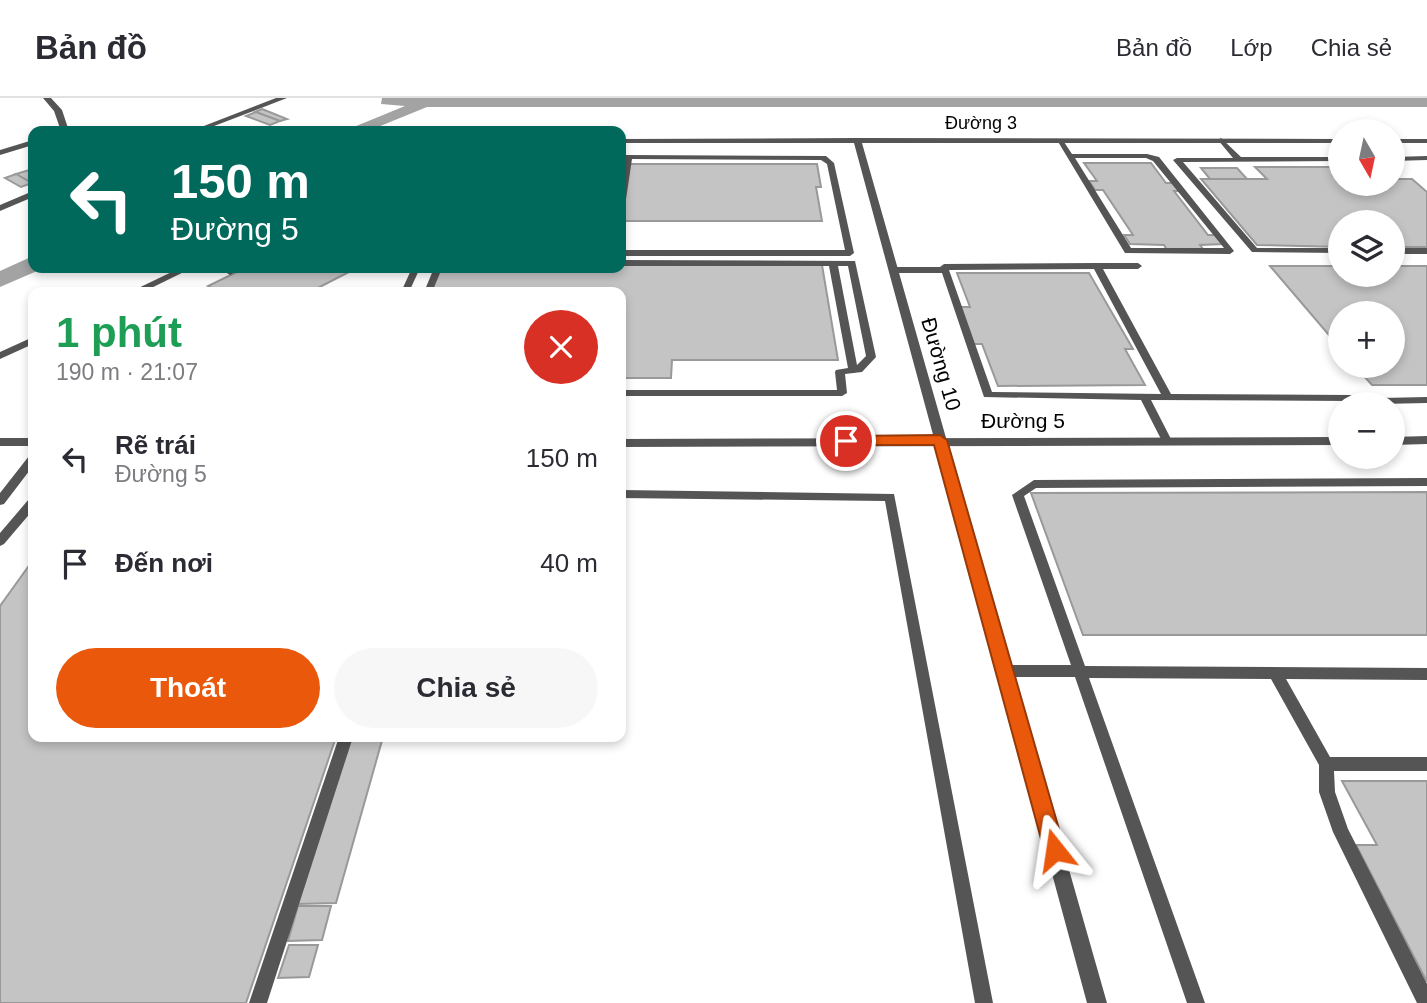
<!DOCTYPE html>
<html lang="vi">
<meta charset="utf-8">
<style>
body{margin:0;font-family:Arial,sans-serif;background:#f7f7f7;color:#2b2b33;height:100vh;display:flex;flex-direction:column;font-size:26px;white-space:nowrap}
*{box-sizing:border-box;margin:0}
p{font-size:23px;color:#7c7c81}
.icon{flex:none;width:38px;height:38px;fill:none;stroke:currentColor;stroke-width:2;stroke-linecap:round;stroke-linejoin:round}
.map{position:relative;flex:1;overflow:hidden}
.sheet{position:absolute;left:28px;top:189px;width:598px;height:455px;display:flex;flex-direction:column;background:#fff;border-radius:14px;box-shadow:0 4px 10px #0003}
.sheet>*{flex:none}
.guide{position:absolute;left:28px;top:28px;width:598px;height:147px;border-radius:14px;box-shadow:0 4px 10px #0003;background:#00695c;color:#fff;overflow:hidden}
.needle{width:46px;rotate:171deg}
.tools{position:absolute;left:1328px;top:21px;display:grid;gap:14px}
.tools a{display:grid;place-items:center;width:77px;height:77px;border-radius:50%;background:#fff;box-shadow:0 4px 10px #0003;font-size:35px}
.pin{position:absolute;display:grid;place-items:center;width:60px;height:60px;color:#fff;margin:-30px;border:4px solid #fff;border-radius:50%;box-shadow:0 2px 7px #0007}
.me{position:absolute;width:77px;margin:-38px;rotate:345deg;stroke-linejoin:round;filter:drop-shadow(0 0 5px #0008)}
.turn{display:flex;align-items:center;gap:24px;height:147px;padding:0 28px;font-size:32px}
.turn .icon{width:91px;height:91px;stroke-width:2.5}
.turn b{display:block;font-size:49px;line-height:60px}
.round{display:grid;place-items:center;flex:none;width:74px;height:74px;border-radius:37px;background:#f7f7f7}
.headline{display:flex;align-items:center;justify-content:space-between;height:119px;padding:0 28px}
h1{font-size:42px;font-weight:700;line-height:52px;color:#1e9e55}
.action{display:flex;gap:14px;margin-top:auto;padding:14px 28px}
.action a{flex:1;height:80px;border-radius:42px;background:#ea580c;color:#fff;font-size:28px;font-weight:700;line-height:80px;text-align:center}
.action a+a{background:#f7f7f7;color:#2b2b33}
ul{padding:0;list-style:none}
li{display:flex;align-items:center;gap:21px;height:105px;padding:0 28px}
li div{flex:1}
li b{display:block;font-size:26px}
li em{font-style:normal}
header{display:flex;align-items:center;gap:42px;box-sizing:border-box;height:98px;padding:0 35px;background:#fff;border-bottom:2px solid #e1e1e2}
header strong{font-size:33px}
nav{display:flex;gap:38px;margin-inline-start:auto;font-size:24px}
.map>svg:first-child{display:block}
.water{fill:#a3a3a3}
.building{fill:#c4c4c4;stroke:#999;stroke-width:2}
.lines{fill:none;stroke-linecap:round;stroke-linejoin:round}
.service{fill:#555;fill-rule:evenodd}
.minor{fill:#555;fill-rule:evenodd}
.tertiary{fill:#555;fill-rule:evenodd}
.route{fill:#ea580c;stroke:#983908;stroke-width:2}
.labels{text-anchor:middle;stroke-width:6;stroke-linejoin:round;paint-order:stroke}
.far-street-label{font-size:18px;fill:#000;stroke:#fff}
.street-label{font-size:21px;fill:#000;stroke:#fff}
</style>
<header>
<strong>Bản đồ</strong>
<nav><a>Bản đồ</a><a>Lớp</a><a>Chia sẻ</a></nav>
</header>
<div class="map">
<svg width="1427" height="905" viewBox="0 0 1427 905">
<rect width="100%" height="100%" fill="#fff"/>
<g class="water">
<path d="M382,0h1045v9h-1000l-59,24h-24l61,-25 -24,-2z"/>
<path d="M33,158v12h11l-44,19v-16z"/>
</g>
<g class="building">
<path d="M262,11l25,10 -7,2 -25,-9z"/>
<path d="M256,14l24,9 -10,4 -24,-9z"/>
<path d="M1084,65h67l15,20h8l7,8h-7l34,44h8l7,9 -23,1 3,4 -36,1 -3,-5 -34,-1 -6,-9h9l-30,-45h-8l-6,-9h8z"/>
<path d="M625,66h192l4,23h-5l6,34h-201z"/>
<path d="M1255,69h85v17h53v-5h19l15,13v55h-34v-25h-53v25l-83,-2 -56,-66h66z"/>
<path d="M1201,70h36l10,11h-37z"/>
<path d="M29,72l4,2v12l-17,-10z"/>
<path d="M16,76l16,9 -11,4 -16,-9z"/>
<path d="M621,167h201l16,95h-166l-1,18h-50v-86h-190l10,-24z"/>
<path d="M1270,168h70v9h53v-9h34v119h-55l-17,-19h38v-53h-53v35z"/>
<path d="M245,170h92l10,5 -37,19h-91l-11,-6z"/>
<path d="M957,175h132l44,76h-8l20,36 -147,1 -16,-42h-10l-13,-37h11z"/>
<path d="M1427,394v143h-344l-52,-142z"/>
<path d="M33,462v177h303l-90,266h-246v-397z"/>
<path d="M351,639h32l-47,166 -38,1z"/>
<path d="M1342,683h85v201l-71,-137h21z"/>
<path d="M298,808h33l-9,34 -34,1z"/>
<path d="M289,847h29l-9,32 -31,1z"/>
</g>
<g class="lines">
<g class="service">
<path d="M1221,40l20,19h99v4l-157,1 74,86h83v5l-88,-1 -79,-92 4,-2h56l-15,-18z"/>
<path d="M1058,41h4l10,15h75l12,3 75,94 -4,3 -105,-1 -68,-113zM1075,60h71l7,3 71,87h-93z"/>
<path d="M626,57l200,1 8,7 20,90 -4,3h-229v-6h224l-18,-86 -6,-4 -189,-1 -7,47 -4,2v-26z"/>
<path d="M1427,58v4l-34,1v-4z"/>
<rect x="1393" y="150" width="34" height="6"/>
<path d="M621,162l234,1 21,96 -14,15 -17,2 2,19 -5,3h-221v-6h216l-2,-18 1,-2 12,-2 -19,-102h-208zM838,168h10l18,90 -9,9z"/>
<path d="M1097,165h41l4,3 -4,3h-35l68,125 180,1 5,3 -5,3 -200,-1 21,41 -5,4 -5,-4 -21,-41 -157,-3 -42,-124h-49l-4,-3 4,-3h47l4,-3zM1094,171l67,125 -169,-2 -43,-122z"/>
<path d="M219,170h23l-12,7z"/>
<path d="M412,170h8l-11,24h-8z"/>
<path d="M434,170h8l-10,24h-8z"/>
<path d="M1427,299v6l-46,1 -5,-3 5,-3z"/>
<path d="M33,357v11l-29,38 -4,1v-12l29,-37z"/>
<path d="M1427,380v8l-391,2 -12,8 61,170 342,2v12l-141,-1 44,78h97v14h-93l1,21 13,37 79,155v19h-10l-84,-171 -14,-40v-27l-48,-86 -182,-1 116,325h-18l-112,-326h-69l-5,-2 -2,-4 2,-4 5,-2h65l-59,-170 22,-15z"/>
<path d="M621,392l273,4 99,509h-18l-90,-502 -264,-3z"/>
<path d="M33,400v12l-29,34 -4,2v-13l29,-34z"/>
<path d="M339,639h14l-86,266h-18z"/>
</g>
<g class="minor">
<path d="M43,0h8l11,12 7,21h-8l-7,-20z"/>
<path d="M276,0h11l-86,33h-10z"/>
<path d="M33,42v5l-33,10v-5z"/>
<path d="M33,93v6l-33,14v-6z"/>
<path d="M1427,338v8l-34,1v-8z"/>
<path d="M1340,339v8l-719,2v-8z"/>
<rect x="0" y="340" width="33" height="8"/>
</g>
<g class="tertiary">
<path d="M857,40l483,1v4h-478l245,860h-20l-233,-860h-233v-4z"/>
<rect x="1393" y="41" width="34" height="4"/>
<path d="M180,170h12l-49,24h-13z"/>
<path d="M33,239v7l-33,15v-7z"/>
</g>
</g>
<path class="route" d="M940,337l7,5 118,410 -3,7 -7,3 -8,-3 -3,-7 -110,-405h-88l-7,-4 7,-5z"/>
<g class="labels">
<g class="far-street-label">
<text x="981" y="31">Đường 3</text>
</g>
<g class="street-label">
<text transform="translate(941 266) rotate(74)" y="7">Đường 10</text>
<text x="1023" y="330">Đường 5</text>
</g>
</g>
</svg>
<div class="tools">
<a><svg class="needle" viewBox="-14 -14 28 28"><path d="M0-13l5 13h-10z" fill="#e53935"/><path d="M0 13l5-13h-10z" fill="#7c7c81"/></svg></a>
<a><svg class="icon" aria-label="layers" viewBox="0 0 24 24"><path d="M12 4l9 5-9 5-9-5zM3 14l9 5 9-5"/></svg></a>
<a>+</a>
<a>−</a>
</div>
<div class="pin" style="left:846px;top:343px;background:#d93025"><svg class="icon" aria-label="arrive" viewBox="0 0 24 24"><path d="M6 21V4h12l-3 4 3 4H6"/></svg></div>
<svg class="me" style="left:1055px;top:752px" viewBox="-20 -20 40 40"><path d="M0-17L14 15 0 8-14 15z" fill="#ea580c" stroke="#fff" stroke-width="4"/></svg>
<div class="guide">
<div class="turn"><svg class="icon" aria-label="left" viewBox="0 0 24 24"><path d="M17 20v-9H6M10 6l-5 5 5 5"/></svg><div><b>150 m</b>Đường 5</div></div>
</div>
<section class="sheet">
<div class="headline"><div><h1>1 phút</h1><p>190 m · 21:07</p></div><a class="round" style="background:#d93025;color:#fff"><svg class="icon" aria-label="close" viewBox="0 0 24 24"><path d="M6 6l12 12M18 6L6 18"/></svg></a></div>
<ul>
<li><svg class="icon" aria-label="left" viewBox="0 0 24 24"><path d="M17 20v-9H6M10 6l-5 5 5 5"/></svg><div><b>Rẽ trái</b><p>Đường 5</p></div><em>150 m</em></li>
<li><svg class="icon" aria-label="arrive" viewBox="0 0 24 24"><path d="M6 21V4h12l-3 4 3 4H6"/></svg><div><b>Đến nơi</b></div><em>40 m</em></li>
</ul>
<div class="action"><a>Thoát</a><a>Chia sẻ</a></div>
</section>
</div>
